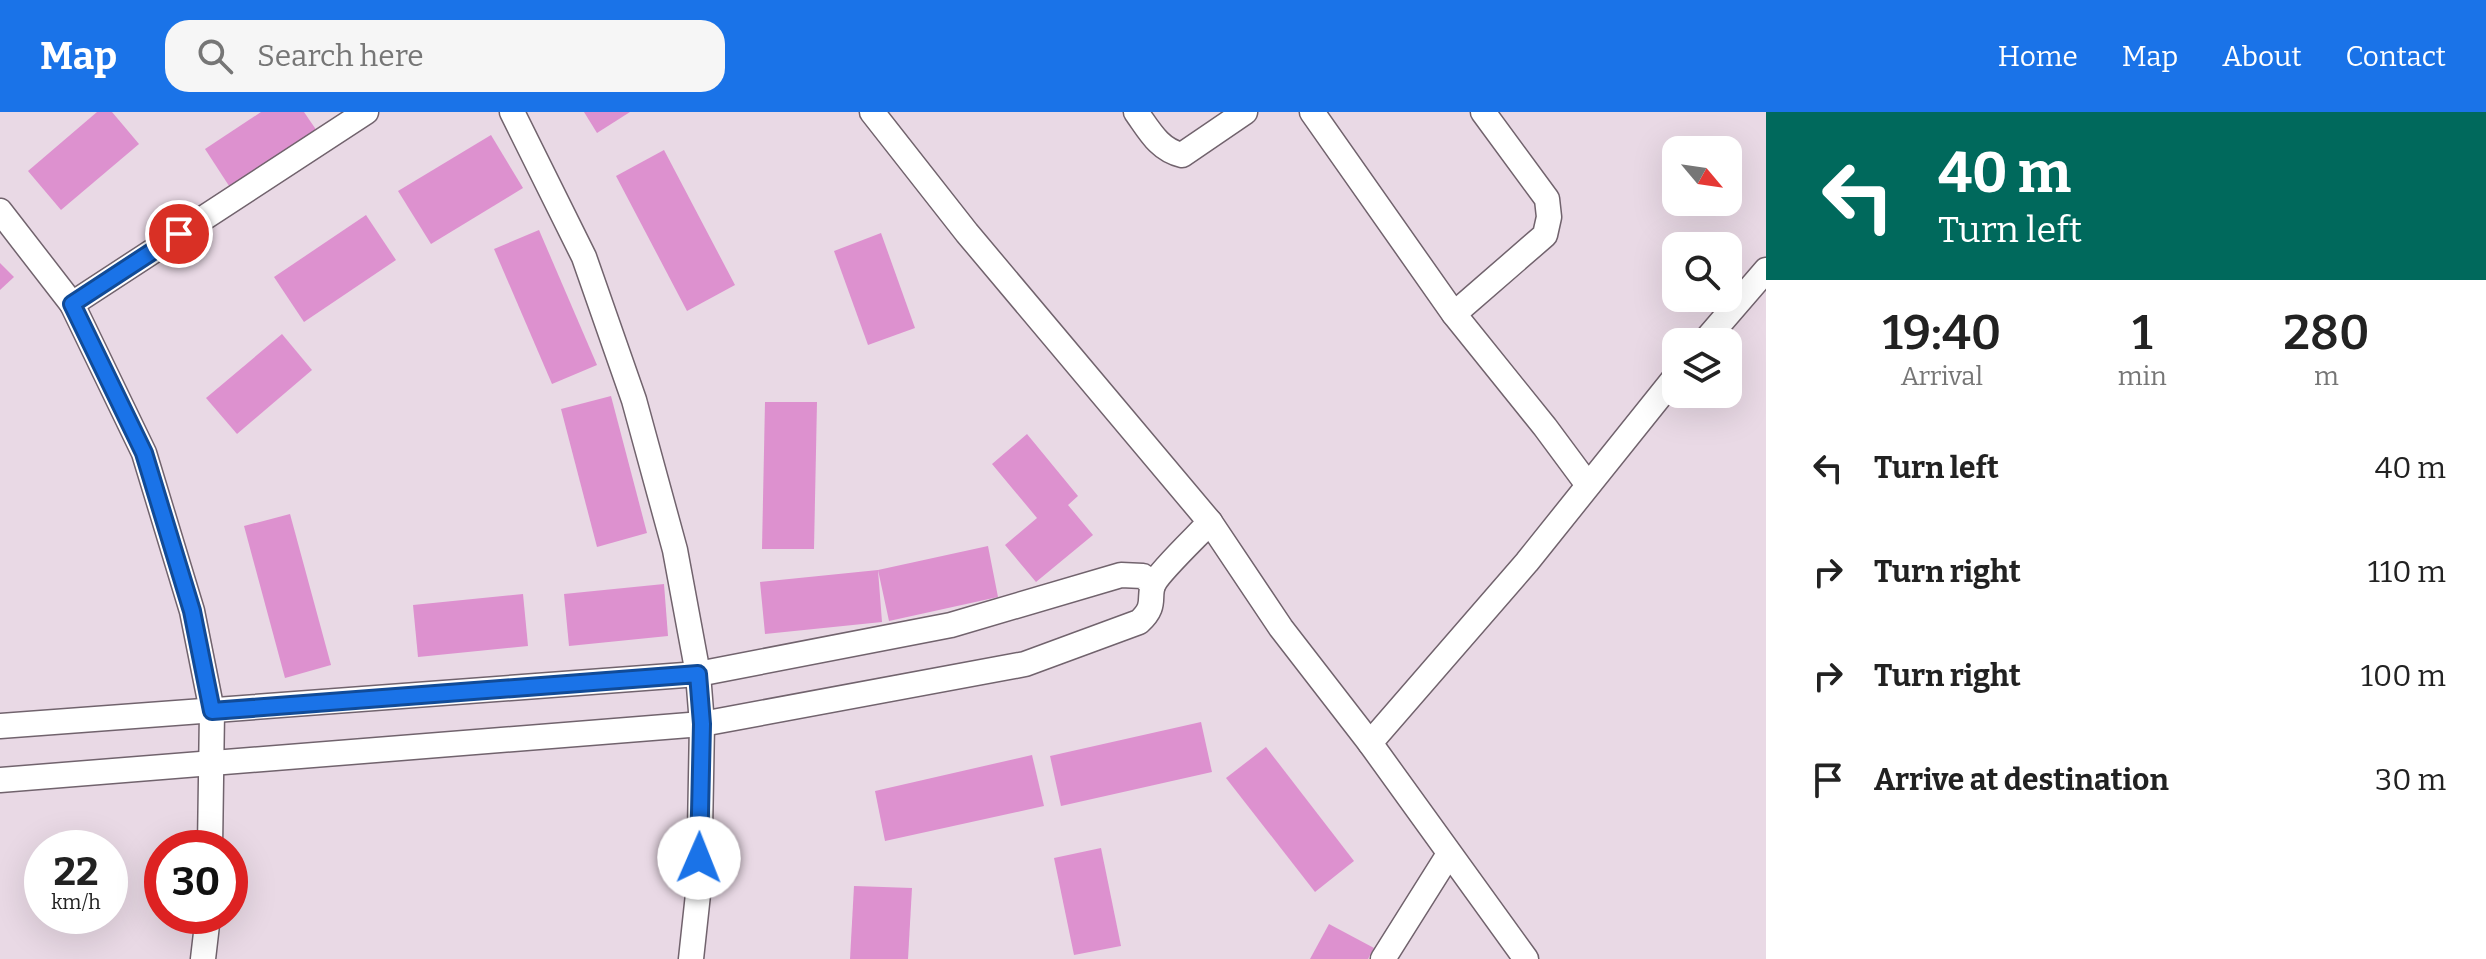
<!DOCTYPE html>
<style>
body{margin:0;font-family:Bitter,serif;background:#f6f6f6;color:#222;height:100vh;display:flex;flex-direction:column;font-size:30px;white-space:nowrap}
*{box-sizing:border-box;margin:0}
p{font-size:26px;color:#767676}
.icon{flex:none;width:44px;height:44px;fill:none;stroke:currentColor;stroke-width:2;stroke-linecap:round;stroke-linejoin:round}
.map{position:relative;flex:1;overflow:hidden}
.side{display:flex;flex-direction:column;background:#fff;width:720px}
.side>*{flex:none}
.guide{background:#00695c;color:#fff;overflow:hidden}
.needle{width:52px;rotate:119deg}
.tools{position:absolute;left:1662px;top:24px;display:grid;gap:16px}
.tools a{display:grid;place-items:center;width:80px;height:80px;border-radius:16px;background:#fff;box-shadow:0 8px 32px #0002;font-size:40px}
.speed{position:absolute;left:24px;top:718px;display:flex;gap:16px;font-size:40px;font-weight:700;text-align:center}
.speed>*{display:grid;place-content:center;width:104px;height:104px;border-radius:50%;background:#fff;box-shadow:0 8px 32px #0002;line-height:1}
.speed small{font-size:20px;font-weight:400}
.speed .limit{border:12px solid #d22;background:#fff;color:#111}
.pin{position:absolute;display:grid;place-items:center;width:68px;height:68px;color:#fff;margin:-34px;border:4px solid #fff;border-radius:50%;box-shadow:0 2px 8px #0007}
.me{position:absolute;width:88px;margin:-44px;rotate:1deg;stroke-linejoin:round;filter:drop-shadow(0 0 6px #0008)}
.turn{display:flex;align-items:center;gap:28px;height:168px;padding:0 40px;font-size:36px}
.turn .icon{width:104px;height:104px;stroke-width:2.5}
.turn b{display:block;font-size:56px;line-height:68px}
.eta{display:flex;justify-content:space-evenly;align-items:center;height:136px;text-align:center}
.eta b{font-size:48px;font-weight:600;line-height:56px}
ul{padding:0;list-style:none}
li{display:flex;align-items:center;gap:24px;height:104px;padding:0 40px}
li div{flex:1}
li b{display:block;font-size:30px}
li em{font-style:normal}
header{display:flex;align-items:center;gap:48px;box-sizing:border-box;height:112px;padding:0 40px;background:#1a73e8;color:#fff}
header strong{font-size:38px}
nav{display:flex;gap:44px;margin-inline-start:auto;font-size:28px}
.search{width:560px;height:72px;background:#f6f6f6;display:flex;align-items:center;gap:20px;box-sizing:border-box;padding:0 28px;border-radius:24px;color:#767676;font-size:30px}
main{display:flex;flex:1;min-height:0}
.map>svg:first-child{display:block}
.building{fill:#dd91cf}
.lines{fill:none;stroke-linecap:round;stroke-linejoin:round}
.street-casing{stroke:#71636d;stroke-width:27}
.street{stroke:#fff;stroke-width:24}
.route-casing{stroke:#114b97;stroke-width:20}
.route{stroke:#1a73e8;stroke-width:14}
</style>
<header>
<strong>Map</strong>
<div class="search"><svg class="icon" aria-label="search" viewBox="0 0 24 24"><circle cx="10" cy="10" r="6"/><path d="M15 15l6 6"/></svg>Search here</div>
<nav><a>Home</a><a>Map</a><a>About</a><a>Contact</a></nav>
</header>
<main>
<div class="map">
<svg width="1766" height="847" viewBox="0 0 1766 847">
<rect width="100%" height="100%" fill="#e9d9e5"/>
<g class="building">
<path d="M97,0h15l27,32 -78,66 -33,-39z"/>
<path d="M261,0h43l15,22 -86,58 -28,-43z"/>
<path d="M584,0h46l-33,21z"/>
<path d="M491,23l32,53 -92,56 -33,-53z"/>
<path d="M664,38l71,135 -48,26 -71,-135z"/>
<path d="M366,103l30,45 -92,62 -30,-45z"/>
<path d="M539,118l58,135 -45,19 -58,-135z"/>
<path d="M881,121l34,95 -47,17 -34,-94z"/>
<path d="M0,151l14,14 -14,13z"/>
<path d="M282,222l30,36 -75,64 -31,-36z"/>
<path d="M611,284l36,137 -50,14 -36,-138z"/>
<path d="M765,290h52l-3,147h-52z"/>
<path d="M1027,322l51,62 -10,9 25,30 -57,47 -31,-37 32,-27 -45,-54z"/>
<path d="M290,402l41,151 -46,13 -41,-152z"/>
<path d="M988,434l10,51 -109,24 -11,-51 4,52 -117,12 -5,-52 118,-12z"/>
<path d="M664,472l4,52 -99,10 -5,-52z"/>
<path d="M523,482l5,52 -110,11 -5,-52z"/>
<path d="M1201,610l11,50 -151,34 -11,-50z"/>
<path d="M1266,635l88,114 -39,31 -89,-114z"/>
<path d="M1032,643l12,51 -159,35 -10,-50z"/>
<path d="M1101,736l20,98 -47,9 -20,-97z"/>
<path d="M854,774l58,2 -4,71h-58z"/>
<path d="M1329,812l45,24 -6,11h-58z"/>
</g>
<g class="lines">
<defs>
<g id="street">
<path d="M512,0l72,145 50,143 41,150 23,124 4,50 -3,161 -8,74"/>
<path d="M872,0l95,121 243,289 71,106 89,115 156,216"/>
<path d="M1136,0c13,18 23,38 46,43l63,-43"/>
<path d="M1312,0l142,202 91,113 43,58"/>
<path d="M0,99l72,93 72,149 48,158 20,100 -2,137"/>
<path d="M72,192l294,-192"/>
<path d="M1454,202l91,-79 4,-18 -2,-18 -64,-87"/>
<path d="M1704,230l62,-72"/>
<path d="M0,614l698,-52 253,-49 170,-50 22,1 10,9"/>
<path d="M1370,631l157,-181 149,-186"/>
<path d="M0,668l702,-56 323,-60 114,-42c19,-17 8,-25 15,-39 7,-13 44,-48 56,-61"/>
<path d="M203,847l5,-43"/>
<path d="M1383,847l66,-105"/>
</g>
</defs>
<use href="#street" class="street-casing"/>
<use href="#street" class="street"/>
</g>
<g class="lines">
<defs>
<path id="route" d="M179,122l-107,70 72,149 48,158 20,100 486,-37 4,50 -3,134"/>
</defs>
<use href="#route" class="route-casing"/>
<use href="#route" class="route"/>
</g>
</svg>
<div class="tools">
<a><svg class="needle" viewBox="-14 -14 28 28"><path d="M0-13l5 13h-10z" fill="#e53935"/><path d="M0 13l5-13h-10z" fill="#767676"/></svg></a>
<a><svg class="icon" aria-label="search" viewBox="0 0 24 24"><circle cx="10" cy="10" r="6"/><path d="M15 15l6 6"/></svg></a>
<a><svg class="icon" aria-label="layers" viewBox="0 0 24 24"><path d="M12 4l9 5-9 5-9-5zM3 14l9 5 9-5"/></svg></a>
</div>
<div class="speed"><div>22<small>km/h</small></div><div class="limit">30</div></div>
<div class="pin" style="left:179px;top:122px;background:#d93025"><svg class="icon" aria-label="arrive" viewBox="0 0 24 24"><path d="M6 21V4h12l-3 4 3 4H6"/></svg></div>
<svg class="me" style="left:699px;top:746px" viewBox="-20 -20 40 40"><circle r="19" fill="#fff"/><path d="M0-13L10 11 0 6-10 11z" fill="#1a73e8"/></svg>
</div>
<section class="side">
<div class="guide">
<div class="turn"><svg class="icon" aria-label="left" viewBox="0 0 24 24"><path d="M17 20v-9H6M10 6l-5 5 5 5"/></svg><div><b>40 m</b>Turn left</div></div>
</div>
<div class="eta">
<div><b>19:40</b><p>Arrival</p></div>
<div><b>1</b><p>min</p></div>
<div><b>280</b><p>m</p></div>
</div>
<ul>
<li><svg class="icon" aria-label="left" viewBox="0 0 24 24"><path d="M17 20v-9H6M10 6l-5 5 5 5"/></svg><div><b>Turn left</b></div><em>40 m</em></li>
<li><svg class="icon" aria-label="right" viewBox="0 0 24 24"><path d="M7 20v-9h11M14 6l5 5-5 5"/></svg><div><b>Turn right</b></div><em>110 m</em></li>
<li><svg class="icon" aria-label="right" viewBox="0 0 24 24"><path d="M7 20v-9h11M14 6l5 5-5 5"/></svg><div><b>Turn right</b></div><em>100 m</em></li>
<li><svg class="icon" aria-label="arrive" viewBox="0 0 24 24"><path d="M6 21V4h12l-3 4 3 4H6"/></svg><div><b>Arrive at destination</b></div><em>30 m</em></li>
</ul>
</section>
</main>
